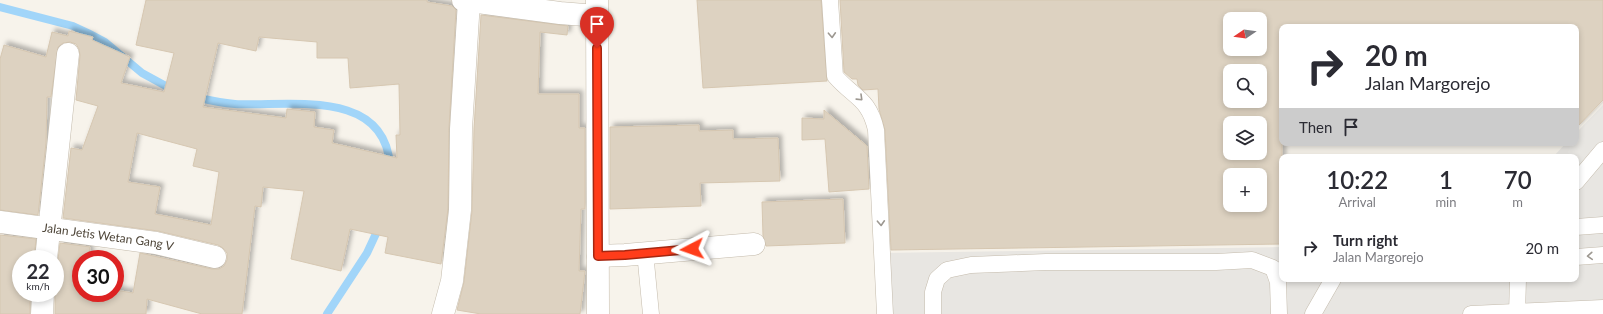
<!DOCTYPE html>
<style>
body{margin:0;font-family:Lato,sans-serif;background:#f7f7f7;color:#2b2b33;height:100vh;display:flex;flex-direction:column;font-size:15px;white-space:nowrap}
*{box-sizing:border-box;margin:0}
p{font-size:13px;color:#7c7c81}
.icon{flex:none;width:22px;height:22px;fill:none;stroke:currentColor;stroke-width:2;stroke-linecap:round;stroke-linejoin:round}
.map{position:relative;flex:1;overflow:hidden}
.side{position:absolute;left:1279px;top:154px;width:300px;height:128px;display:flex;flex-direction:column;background:#fff;border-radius:8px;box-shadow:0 2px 6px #0003}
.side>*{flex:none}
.guide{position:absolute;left:1279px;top:24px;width:300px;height:122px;border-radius:8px;box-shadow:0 2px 6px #0003;background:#fff;color:#2b2b33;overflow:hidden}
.needle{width:26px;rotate:257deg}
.tools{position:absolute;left:1223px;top:12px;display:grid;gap:8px}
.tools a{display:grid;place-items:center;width:44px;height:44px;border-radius:8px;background:#fff;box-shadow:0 2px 6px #0003;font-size:20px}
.speed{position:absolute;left:12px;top:250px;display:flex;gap:8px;font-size:20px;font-weight:700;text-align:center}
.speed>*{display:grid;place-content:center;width:52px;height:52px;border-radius:50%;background:#fff;box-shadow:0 2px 6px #0003;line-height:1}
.speed small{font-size:10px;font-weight:400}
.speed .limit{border:6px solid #d22;background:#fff;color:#111}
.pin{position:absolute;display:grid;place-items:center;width:34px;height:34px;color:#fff;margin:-41px -17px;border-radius:50% 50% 50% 0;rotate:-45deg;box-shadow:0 0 4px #0007}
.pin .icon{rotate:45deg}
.me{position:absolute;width:44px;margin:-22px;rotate:266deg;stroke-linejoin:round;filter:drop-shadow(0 0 3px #0008)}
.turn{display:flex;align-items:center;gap:14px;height:84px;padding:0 20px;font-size:18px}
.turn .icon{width:52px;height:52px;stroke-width:2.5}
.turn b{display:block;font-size:28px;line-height:34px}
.then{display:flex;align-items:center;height:38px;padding:0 20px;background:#0003;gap:8px;font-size:15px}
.eta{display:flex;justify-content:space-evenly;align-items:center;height:68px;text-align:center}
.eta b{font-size:24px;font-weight:600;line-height:28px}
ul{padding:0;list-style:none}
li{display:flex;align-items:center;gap:12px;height:52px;padding:0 20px}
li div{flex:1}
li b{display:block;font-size:15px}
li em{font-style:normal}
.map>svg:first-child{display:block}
.parking{fill:#e8e6e2}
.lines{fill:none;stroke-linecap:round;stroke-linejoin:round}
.stream{stroke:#a1d5f9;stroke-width:8}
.building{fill:#ddd2c1;stroke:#d6c7b1;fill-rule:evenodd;filter:url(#shadow)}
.service-casing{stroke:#c4bbac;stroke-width:17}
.minor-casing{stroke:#c4bbac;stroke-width:23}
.service{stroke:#fff;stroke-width:16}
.minor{stroke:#fff;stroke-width:22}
.oneway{stroke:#9d9891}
.route-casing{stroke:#a62711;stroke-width:10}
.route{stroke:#ff3c1a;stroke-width:7}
.labels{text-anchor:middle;stroke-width:3.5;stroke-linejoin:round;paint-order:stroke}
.street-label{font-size:12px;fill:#4d4437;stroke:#fff}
</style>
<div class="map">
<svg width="1603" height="314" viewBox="0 0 1603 314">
<defs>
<filter id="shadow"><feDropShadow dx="3.5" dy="-3.5" stdDeviation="2" flood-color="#0004"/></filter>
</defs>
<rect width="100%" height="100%" fill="#f7f3eb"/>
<path class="parking" d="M1603,105v209h-726l-1,-61 406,-6v32h294v-122h-23l13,-14h10v-10z"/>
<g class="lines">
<g class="stream">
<path d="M0,7l73,19 15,7 17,9 37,31 33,18"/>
<path d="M196,97c12,3 25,6 39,7 53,3 150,-17 155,62"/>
<path d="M327,314l40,-61 13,-28"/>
</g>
</g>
<g class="building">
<path d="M146,0h281v2l25,4 4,4 -7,118 -1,81 -7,55 -56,-11 3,-16 -38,-8 -9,42 -50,-12 13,-68 -41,-4 -2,20 -6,-1 -13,108h-40l-55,-15 -1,15h-91v-47l3,-7 2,-17 30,4 -1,12h-8v34h34v-3l18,3 7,-40 72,16h7l5,-3 3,-6v-7l-4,-5 -5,-3 -60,-14 -95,-13 8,-70 11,2 16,-44 -22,-6 4,-45 -1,-6 -3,-5 -6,-2 -7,1 -5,4 -7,50h-4l-1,46 -8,72 -38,-5v-151l4,-14 42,12 6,-25 16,4 1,-5 24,6 -1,3 38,17 -9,26 43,9 10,-39 -38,-8zM259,37l58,5v16h31l2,30 49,-4 1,51h-4l1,23 -65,-15 2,-13 -20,-3 1,-15 -28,-3 -1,9 -83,-11 15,-64 38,8zM137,133l60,16 -4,17 26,6 -8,53 -56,-11 5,-27 -32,-5z"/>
<path d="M697,0h124l6,81 -124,7z"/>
<path d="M840,0h763v100l-27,28v-101h-294v217l-391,6 -6,-120 -6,-21 -1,-20 -15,1 -5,-5 -1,-6h-5l-8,-7zM1230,19h30v30h-30zM1230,71h30v30h-30zM1230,123h30v30h-30zM1230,175h30v30h-30z"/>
<path d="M481,15l87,11 -1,9 -27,-3 -2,62h41v34h6v81h-4l-2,62h6l-5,43h-99l-24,-4 7,-28 8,-71 2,-82z"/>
<path d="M824,110l43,36 2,43 -40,3 -4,-53 -23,1v-22l22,1z"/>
<path d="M699,125v6l34,-1v9l45,-1 2,43 -80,2 1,23 -91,3v-82z"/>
<path d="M843,199l2,44 -79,3 -3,-10 -1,-34z"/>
<path d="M0,235l36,4 -2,20h-13v34h9v21h-30z"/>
</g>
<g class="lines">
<defs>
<g id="service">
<path d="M830,0l5,76c19,22 34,22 41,54l9,184"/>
<path d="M1576,182l27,-32"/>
<path d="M1576,227l27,-2"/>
<path d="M645,252l6,62"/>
<path d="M1576,257l27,-2"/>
<path d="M933,314v-22l4,-13 10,-9 24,-5 75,-3h170l36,-2 21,8 5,14 1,32"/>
<path d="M1313,314l20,-35"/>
<path d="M1471,314l132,-6"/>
<path d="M1517,314l1,-35"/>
</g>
<g id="minor">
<path d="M463,0l97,13 37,3"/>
<path d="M597,0l1,314"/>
<path id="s1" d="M0,222l156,21 59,14"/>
<path d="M598,256l27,-1 129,-11"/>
<path d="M46,259l22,-205"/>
<path d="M42,314l1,-21"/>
<path d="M443,314l9,-33 8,-71 1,-81 8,-128"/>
</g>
</defs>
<use href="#service" class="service-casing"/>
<use href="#minor" class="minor-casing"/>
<use href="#service" class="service"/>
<use href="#minor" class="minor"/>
</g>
<defs><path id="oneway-chevron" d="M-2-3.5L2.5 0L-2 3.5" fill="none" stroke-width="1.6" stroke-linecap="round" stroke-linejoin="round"/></defs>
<g class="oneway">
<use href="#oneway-chevron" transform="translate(832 35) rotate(87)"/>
<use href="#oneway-chevron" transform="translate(860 98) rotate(44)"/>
<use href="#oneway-chevron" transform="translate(881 223) rotate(87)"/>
<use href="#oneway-chevron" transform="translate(1590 256) rotate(176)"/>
</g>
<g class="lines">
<defs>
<path id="route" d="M597,48l1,208 27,-1 67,-6"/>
</defs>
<use href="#route" class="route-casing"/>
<use href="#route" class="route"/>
</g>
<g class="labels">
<g class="street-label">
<text dy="4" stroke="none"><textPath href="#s1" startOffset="109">Jalan Jetis Wetan Gang V</textPath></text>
</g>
</g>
</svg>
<div class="tools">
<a><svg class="needle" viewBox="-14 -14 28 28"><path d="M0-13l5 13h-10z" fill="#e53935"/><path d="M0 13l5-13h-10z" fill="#7c7c81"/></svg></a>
<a><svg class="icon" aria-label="search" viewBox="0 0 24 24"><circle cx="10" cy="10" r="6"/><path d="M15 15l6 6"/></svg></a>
<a><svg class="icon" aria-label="layers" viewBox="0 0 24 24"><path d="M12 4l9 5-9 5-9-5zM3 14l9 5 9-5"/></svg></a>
<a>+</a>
</div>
<div class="speed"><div>22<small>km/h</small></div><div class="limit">30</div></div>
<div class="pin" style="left:597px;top:48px;background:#d93025"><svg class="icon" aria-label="arrive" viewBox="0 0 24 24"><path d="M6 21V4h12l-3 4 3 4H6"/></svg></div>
<svg class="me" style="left:692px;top:249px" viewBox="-20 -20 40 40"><path d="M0-17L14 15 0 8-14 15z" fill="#ff3c1a" stroke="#fff" stroke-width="4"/></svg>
<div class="guide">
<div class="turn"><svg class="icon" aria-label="right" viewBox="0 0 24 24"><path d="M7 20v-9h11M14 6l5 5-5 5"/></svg><div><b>20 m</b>Jalan Margorejo</div></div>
<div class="then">Then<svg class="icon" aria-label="arrive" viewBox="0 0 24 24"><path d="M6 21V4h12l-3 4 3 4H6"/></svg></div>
</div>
<section class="side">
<div class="eta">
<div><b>10:22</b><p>Arrival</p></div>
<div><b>1</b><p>min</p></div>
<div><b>70</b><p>m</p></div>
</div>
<ul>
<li><svg class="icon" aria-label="right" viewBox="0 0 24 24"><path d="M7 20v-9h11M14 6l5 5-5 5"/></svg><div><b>Turn right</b><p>Jalan Margorejo</p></div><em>20 m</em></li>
</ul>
</section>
</div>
